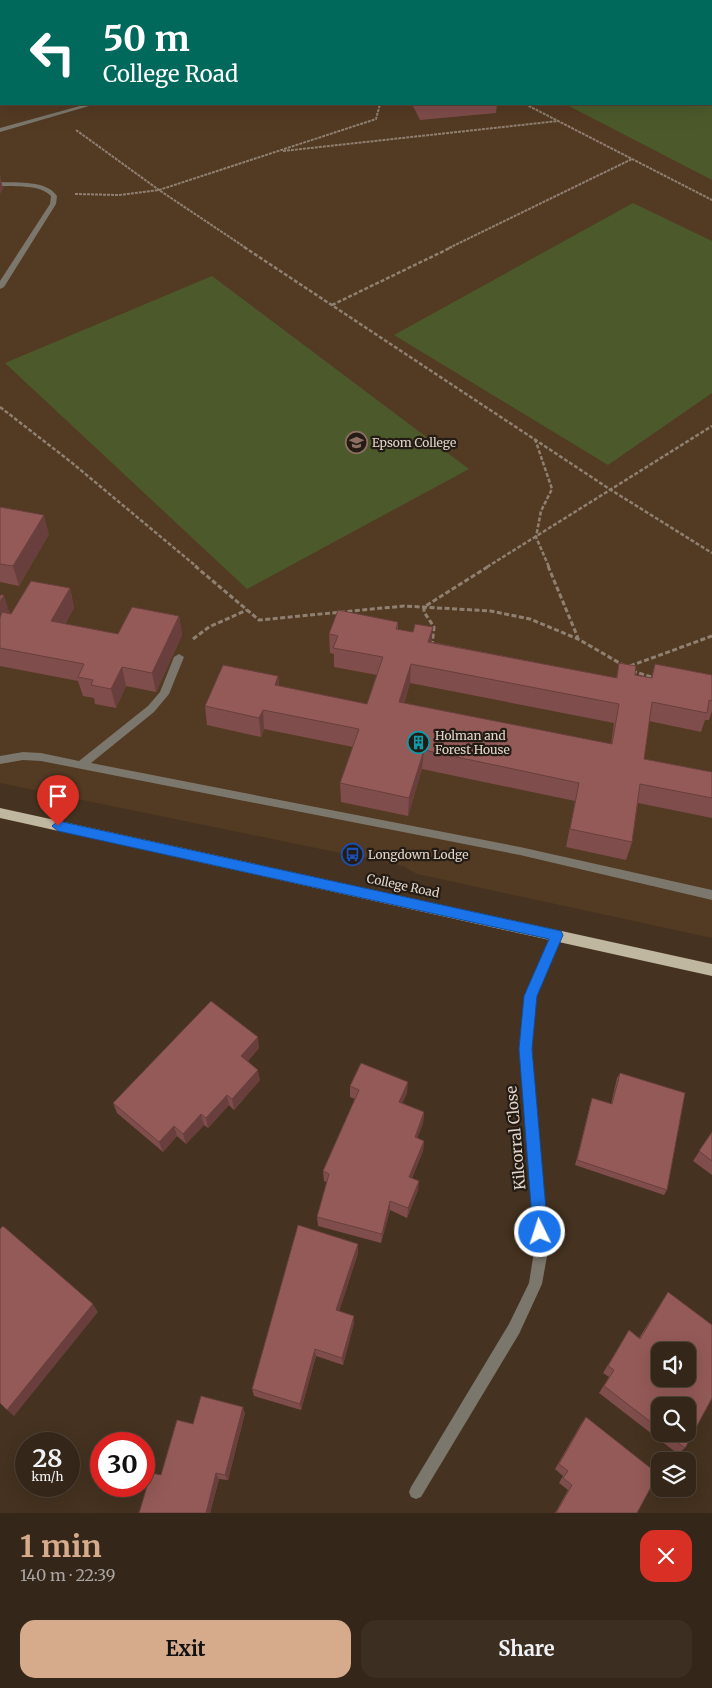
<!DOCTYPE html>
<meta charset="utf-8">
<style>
body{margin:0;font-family:Merriweather,serif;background:#3c2e21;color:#f1f3f6;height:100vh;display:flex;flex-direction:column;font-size:19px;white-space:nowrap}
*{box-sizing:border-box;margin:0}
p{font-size:16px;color:#a9a5a2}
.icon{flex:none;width:28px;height:28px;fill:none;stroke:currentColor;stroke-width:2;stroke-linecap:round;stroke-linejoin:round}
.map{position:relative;height:1513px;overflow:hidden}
.side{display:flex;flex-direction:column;background:#342618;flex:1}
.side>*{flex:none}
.hud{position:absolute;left:0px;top:0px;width:712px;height:105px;box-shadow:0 5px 20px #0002,0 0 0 1px #4e4337;background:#00695c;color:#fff;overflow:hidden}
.controls{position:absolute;left:651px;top:1342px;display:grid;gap:10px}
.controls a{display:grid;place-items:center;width:45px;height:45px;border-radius:10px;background:#342618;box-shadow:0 5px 20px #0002,0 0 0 1px #4e4337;font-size:25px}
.speed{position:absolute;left:15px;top:1432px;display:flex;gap:10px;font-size:25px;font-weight:700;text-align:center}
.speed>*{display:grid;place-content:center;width:65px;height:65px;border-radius:50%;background:#342618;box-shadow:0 5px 20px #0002,0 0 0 1px #4e4337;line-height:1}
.speed small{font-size:12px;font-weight:400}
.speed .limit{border:8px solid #d22;background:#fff;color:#111}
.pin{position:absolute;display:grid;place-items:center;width:42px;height:42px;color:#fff;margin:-51px -21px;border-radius:50% 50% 50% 0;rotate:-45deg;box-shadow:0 0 5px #0007}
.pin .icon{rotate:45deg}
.me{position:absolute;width:55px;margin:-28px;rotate:356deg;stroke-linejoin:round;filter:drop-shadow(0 0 4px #0008)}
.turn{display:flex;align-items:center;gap:18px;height:105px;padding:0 20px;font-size:22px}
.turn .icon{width:65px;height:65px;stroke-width:2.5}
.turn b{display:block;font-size:35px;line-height:42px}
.round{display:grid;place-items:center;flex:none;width:52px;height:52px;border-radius:15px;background:#3c2e21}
.headline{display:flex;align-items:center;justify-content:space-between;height:85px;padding:0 20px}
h1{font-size:30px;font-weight:700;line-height:38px;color:#d6ab8b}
.button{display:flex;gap:10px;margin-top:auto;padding:10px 20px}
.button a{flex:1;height:58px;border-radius:15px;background:#d6ab8b;color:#111;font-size:20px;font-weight:700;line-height:58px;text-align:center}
.button a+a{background:#3c2e21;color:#f1f3f6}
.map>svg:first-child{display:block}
.built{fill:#533a23;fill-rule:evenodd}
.green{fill:#4c5a2b}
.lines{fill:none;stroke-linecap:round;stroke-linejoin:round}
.path-far2{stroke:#8f8071;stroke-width:2;stroke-dasharray:3 1;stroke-linecap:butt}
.path-far1{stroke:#8f8071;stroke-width:2.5;stroke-dasharray:4 2;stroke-linecap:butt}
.path{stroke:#8f8071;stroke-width:3;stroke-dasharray:5 2.5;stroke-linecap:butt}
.lane{fill:#7b776c;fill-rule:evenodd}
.street{fill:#7b776c;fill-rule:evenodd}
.primary{fill:#c0b7a0;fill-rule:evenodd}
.wall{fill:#7f4d4b;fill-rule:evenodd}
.shaded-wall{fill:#683f3d}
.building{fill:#945a57;stroke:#683f3d;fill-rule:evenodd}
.route{fill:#1a73e8;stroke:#114b97}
.labels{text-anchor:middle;stroke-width:4.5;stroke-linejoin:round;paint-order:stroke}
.poi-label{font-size:12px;fill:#e1d5ca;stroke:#241c14;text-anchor:start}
.street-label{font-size:12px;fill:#e1d5ca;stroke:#241c14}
.near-street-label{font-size:15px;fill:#e1d5ca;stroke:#241c14}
</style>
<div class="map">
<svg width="712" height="1513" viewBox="0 0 712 1513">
<rect width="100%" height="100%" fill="#453220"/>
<path class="built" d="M0,0h712v938l-295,-64 -14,-8 -403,-83zM1,1h710v103h-710z"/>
<g class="green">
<path d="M712,76v104l-147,-76h146z"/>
<path d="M633,203l79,38v152l-104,72 -214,-130z"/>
<path d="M212,276l257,193 -222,120 -242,-226z"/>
</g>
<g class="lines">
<g class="path-far2">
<path d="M239,1l4,-1"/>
<path d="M525,104l187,96"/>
<path d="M76,130l83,60 87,58"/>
<path d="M283,151l275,-30"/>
<path d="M75,194l44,1 40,-5 217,-71 4,-15"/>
<path d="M449,248l183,-89"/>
</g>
<g class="path-far1">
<path d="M244,247l367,243 101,63"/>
<path d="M332,305l120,-58"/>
<path d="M0,407l71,55 126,105"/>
<path d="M535,439l17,50 -11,22 -5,26 13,30"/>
<path d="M487,567l225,-141"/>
</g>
<g class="path">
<path d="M195,566l64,54 145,-14 87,5 39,8 48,20 45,26"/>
<path d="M548,566l30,72"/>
<path d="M193,639l16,-12 38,-17"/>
<path d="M432,646l2,-19 -10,-15v-5l65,-41"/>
<path d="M630,666l82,-30"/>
<path d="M632,671l23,7"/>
</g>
<g class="lane">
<path d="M87,104h9l-96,28v-4z"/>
<path d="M0,182c18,1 46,-2 57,14l-1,8 -52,83 -4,2v-8l50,-77 1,-8c-11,-12 -36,-9 -51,-10z"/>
<path d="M179,654l5,3 -15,37 -15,18 -63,51 429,84 192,43v10l-192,-45 -479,-94 -18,-1 -23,4v-8l23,-4 18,1 38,8 69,-55 12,-14 14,-35z"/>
</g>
<path class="street" d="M557,930l4,2 2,3 -27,62 -5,52 18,196 -7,39 -23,50 -98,163 -5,2 -5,-2 -2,-5 2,-5 98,-163 20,-41 6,-38 -16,-196 5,-52 29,-65z"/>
<path class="primary" d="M0,808l712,156v12l-712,-158z"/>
</g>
<g class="wall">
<path d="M569,0h45l-5,1h-40z"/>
<path d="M412,104h85l-1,9 -76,7z"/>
<path d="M0,507l49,27 -30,52 -19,-4z"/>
<path d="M70,588l4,20 -9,16 53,10 61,-18 3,19 -26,57 -30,-6 -10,22 -21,-4 -1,-6 -11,-2 -5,-15 -78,-15v-71l10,18 1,1z"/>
<path d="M398,622v7l34,13 184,36 3,-15 16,12 16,3 4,-14 57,11v36l-3,9h-4l-4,12 -52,-11 -5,38 68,13v46l-74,-15 -6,39 -6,18 -60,-13 9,-46 -153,-32 -14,47 -67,-14 -1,-19 13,-36 -89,-18 -3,8 -54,-12 -2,-19 73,-30 1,10 88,18 10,-29 -43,-8v-13l-4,-1 -1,-19zM410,683l204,40 -3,21 -207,-41z"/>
<path d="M259,1048l-11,13 12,19 -26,30 -5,-5 -21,23 -4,-3 -18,19 -9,-8 -14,16 -46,-39 -4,-10z"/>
<path d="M620,1073l47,117 -3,5 -89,-30 17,-67 19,6 6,-26z"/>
<path d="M350,1086l57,7 -5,10 22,9 -1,11 -6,15 7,3 -1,10 -11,27 6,12 -11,28 -17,-8 -9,33 -63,-17 -1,-9 10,-35 -3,-1 -1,-10 32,-72 -5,-2z"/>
<path d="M712,1132v43l-19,-14z"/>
<path d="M358,1253l-19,58 15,12 -11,42 -27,-9 -15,54 -47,-14 -2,-7z"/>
<path d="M668,1292l44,33v73l-27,50 -7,6 -79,-61 10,-16 -6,-4 26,-43 10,8zM660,1351h28v28h-28zM660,1406h28v28h-28z"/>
<path d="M245,1413l-17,67 -9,-1 -9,34h-71l22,-38 32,-51z"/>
<path d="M586,1417l51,96h-82l13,-23 -9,-7 4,-7 -8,-7 26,-45z"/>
</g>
<g class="shaded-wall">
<path d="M582,0h32l-5,1h-27z"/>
<path d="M0,174l3,15 -3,5z"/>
<path d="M44,515l5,19 -30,52 -6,-20z"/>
<path d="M70,588l4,20 -18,33 -5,-20z"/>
<path d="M4,595l6,20 -10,17v-30z"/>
<path d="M179,616l3,19 -26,57 -4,-19z"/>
<path d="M433,627l-2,20 -3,-5z"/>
<path d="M411,664l-1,19 -12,38 1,-19z"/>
<path d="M122,667l4,19 -10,22 -5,-19z"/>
<path d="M278,676l2,19 -5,-10z"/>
<path d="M263,710l1,19 -3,8 -2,-19z"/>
<path d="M424,750l-2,19 -14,47 1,-18z"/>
<path d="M258,1037l1,11 -16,19 -2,-11z"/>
<path d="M258,1070l2,10 -26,30 -2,-11z"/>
<path d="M408,1082l-1,11 -9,20 1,-11z"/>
<path d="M227,1095l2,10 -21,23 -2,-10z"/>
<path d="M424,1112l-1,11 -9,24 1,-10z"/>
<path d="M201,1114l3,11 -18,19 -3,-10z"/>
<path d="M174,1126l3,10 -14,16 -4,-10z"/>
<path d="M424,1141l-1,10 -14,35v-9z"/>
<path d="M419,1181l-1,9 -11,28 1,-10z"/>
<path d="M390,1201v9l-9,33 1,-9z"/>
<path d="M358,1244v9l-21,65 -1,-8z"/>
<path d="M93,1304l5,8 -84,104 -7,-6z"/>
<path d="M354,1316v7l-11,42 -1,-7z"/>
<path d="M315,1349l1,7 -15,54 -1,-6z"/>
<path d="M243,1407l2,6 -17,67 -3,-5z"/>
<path d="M216,1473l3,6 -9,34h-4z"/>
</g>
<g class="building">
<path d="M0,507l44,8 -31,51 -13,-2z"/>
<path d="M31,581l39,7 -19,33 67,13 14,-27 47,9 -27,57 -30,-6 -11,22 -20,-4 2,-5 -15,-3 6,-13 -84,-16v-30l2,-6 9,2z"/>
<path d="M0,595h4l-4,7z"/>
<path d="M338,610l60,12 -2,7 17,3 2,-8 18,3 -5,15 189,36 2,-15 17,3 -1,9 17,3 3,-14 57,11v26l-3,-1 -2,13 -55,-11 -8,57 68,13v26l-72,-14 -8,58 -62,-13 9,-46 -155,-33 -15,48 -69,-15 19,-54 -96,-19 -4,8 -54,-12 18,-41 55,11 -3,9 92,19 16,-47 -50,-9 5,-12 -9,-2zM411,664l208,40 -7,40 -213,-42z"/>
<path d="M211,1001l47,36 -17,19 17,14 -26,29 -5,-4 -21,23 -5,-4 -18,20 -9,-8 -15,16 -46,-39z"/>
<path d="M361,1063l47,19 -9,20 25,10 -9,25 9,4 -15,36 10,4 -11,27 -18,-7 -8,33 -65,-17 12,-43 -6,-3 36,-81 -9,-4z"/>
<path d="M620,1073l65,20 -18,97 -90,-30 15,-62 20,6z"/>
<path d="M712,1132v29l-13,-10z"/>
<path d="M298,1225l60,19 -22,66 18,6 -12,42 -27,-9 -15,55 -48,-15z"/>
<path d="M3,1226l90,78 -86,106 -7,-7v-174z"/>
<path d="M668,1292l44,33v73l-27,50 -19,-14h22v-28h-28v23l-56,-43 10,-16 -6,-4 21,-36 11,9zM660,1351h28v28h-28z"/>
<path d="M201,1396l42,11 -18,68 -9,-2 -10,40h-67l12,-40 10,2 16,-55 16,4z"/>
<path d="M586,1417l72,57 -21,39h-81l16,-28 -9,-7 5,-7 -9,-7z"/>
</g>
<path class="route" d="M58,821l503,110 2,4 -26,61 -5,53 16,183 -2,5 -6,2 -5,-2 -2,-5 -14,-183 5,-53 25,-57 -491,-108 -6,-5z"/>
<defs>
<symbol id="school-ring" viewBox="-11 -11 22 22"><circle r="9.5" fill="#241c14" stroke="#8d6e63" stroke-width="1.5"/><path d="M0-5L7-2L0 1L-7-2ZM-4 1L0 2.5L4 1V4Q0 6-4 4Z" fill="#8d6e63"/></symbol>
<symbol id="building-ring" viewBox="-11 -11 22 22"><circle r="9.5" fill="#241c14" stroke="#0f9aa8" stroke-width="1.5"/><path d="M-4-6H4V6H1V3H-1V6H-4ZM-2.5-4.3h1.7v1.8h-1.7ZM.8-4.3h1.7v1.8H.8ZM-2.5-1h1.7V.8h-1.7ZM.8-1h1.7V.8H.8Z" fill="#0f9aa8"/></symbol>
<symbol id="bus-ring" viewBox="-11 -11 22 22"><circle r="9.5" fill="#241c14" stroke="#1a4fb4" stroke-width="1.5"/><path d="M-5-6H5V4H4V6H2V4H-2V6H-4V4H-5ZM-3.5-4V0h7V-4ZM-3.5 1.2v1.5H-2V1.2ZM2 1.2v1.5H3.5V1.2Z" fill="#1a4fb4"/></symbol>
</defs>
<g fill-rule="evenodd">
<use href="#school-ring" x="344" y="430" width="25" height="25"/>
<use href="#building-ring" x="406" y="730" width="25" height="25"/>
<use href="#bus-ring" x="340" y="842" width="25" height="25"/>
</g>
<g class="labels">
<g class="poi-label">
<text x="372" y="447">Epsom College</text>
<text x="435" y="740">Holman and<tspan x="435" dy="14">Forest House</tspan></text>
<text x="368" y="859">Longdown Lodge</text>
</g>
<g class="street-label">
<text transform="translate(403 886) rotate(12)" y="4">College Road</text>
</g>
<g class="near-street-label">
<text transform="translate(516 1138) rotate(-95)" y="5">Kilcorral Close</text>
</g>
</g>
</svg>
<div class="controls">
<a><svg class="icon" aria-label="sound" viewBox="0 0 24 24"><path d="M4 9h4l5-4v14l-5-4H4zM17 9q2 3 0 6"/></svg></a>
<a><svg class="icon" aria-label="search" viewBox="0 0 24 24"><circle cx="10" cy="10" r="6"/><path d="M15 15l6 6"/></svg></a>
<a><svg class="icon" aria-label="layers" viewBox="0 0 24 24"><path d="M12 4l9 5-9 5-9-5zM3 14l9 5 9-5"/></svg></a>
</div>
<div class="speed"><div>28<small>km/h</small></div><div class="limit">30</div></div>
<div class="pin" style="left:58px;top:826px;background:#d93025"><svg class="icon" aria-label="arrive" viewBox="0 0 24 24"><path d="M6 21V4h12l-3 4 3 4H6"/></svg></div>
<svg class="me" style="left:540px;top:1232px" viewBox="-20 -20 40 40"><circle r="17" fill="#1a73e8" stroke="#fff" stroke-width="3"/><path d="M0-11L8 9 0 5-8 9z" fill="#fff"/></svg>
<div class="hud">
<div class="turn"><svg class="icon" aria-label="left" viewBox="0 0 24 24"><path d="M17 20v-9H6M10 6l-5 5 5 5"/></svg><div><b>50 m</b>College Road</div></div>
</div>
</div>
<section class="side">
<div class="headline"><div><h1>1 min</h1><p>140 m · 22:39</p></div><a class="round" style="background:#d93025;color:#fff"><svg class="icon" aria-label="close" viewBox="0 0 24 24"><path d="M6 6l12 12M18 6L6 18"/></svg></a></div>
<div class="button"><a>Exit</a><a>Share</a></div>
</section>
